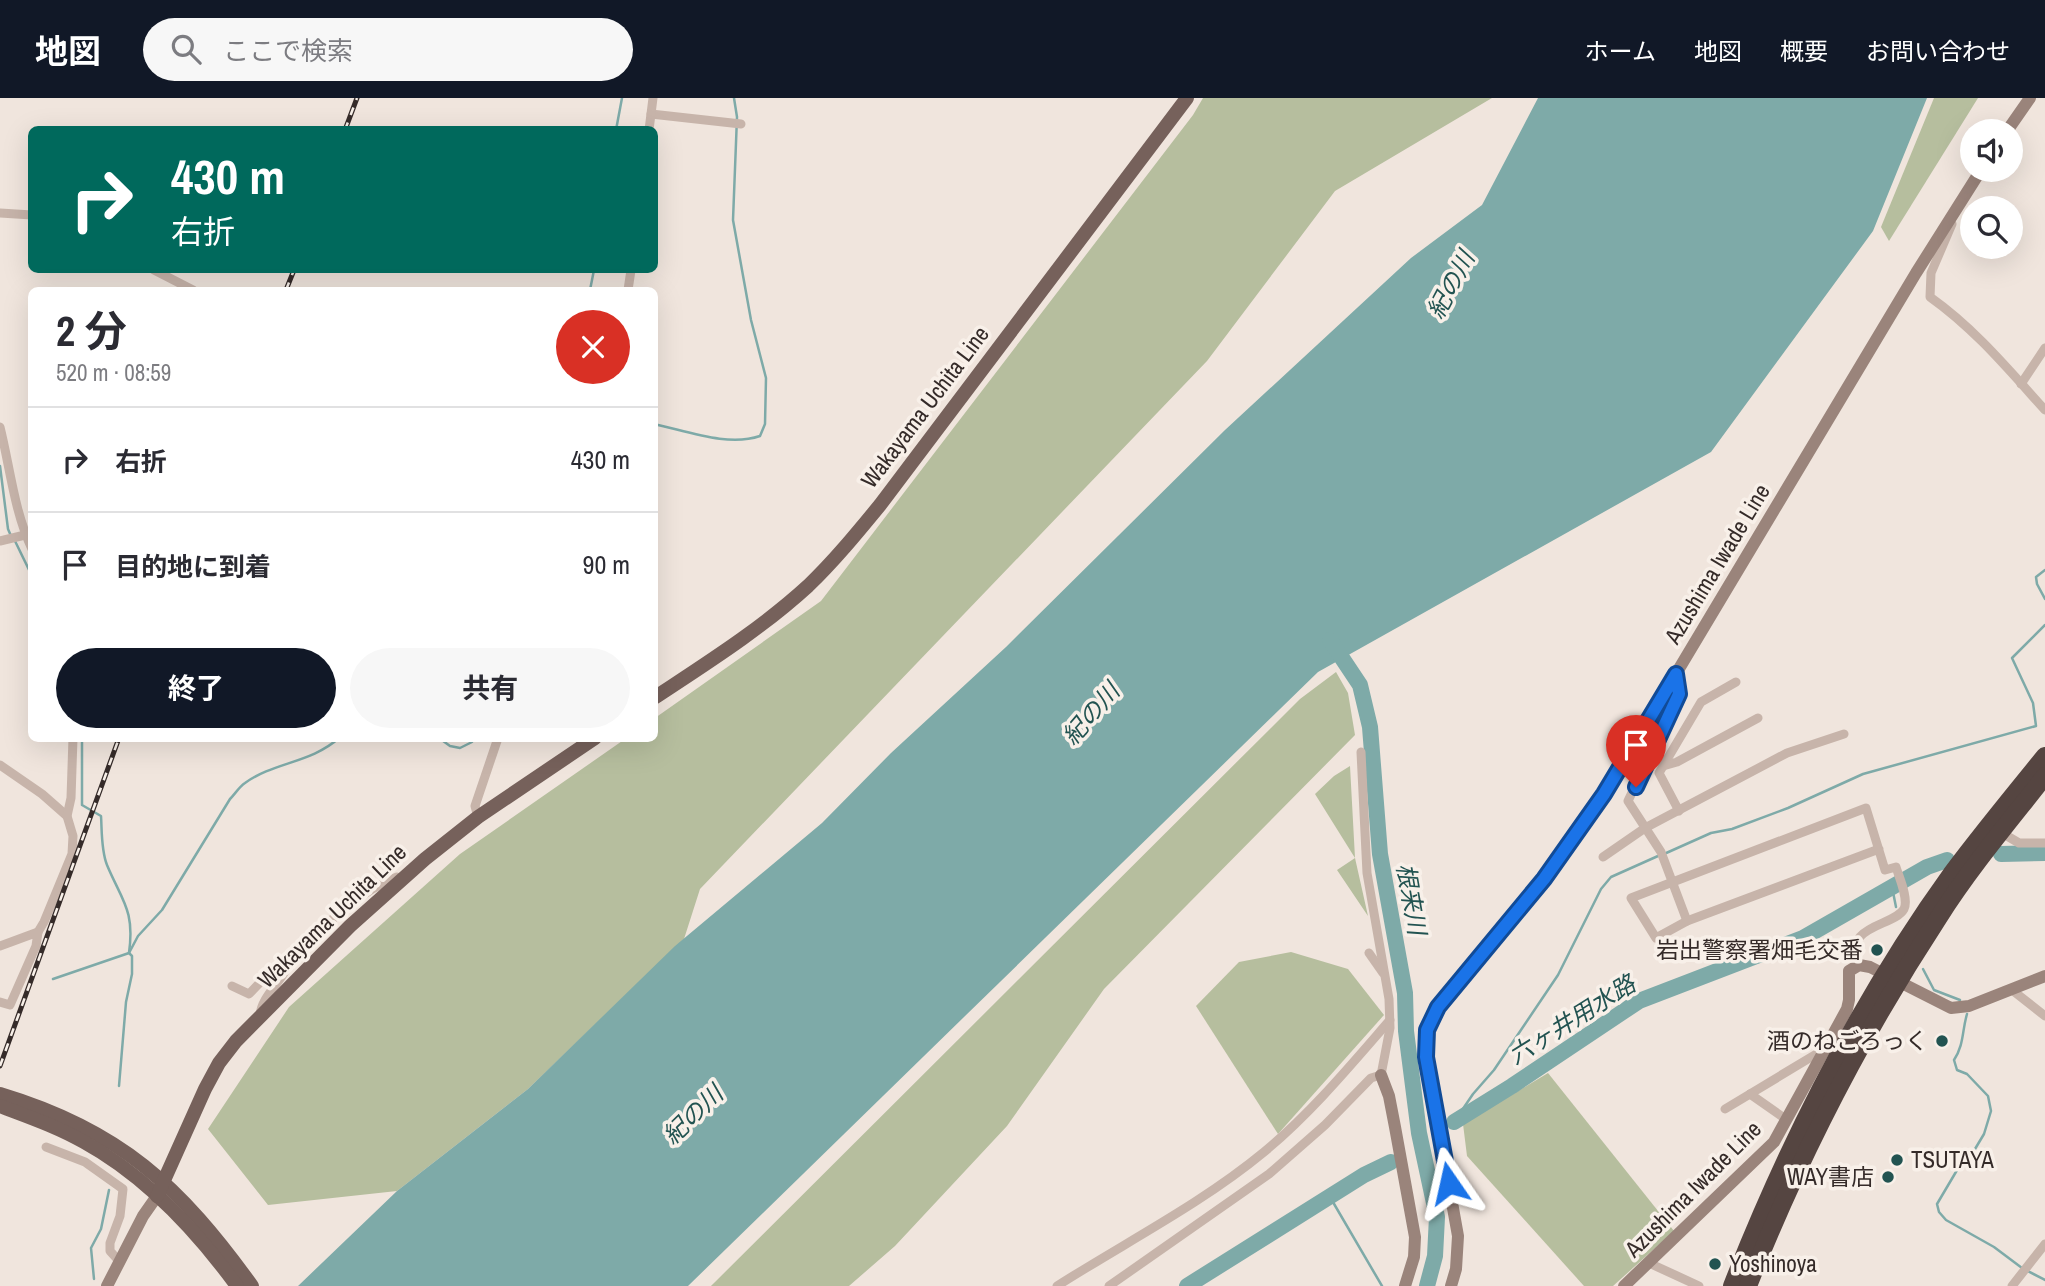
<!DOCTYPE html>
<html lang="ja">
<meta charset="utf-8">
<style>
body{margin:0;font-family:"Archivo Narrow","Noto Sans JP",sans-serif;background:#f7f7f7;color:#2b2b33;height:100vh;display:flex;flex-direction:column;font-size:26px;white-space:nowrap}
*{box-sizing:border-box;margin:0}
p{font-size:23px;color:#7c7c81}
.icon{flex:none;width:38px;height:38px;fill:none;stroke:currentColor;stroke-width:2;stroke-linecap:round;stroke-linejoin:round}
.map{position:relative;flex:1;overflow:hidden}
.panel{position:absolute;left:28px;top:189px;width:630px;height:455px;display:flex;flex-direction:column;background:#fff;border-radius:10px;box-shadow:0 7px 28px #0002}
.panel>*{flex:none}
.banner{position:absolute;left:28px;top:28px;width:630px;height:147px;border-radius:10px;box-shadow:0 7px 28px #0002;background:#00695c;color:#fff;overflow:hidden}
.controls{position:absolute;left:1960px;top:21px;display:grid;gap:14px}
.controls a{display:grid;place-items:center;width:63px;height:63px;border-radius:50%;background:#fff;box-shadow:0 7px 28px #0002;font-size:35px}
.pin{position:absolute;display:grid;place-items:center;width:60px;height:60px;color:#fff;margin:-72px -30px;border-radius:50% 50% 50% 0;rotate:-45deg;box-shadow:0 0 7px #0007}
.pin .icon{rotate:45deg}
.me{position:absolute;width:77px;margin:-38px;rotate:349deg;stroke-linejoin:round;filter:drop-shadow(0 0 5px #0008)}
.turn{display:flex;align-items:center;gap:24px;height:147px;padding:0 28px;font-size:32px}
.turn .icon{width:91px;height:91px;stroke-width:2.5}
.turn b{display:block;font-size:49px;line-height:60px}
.round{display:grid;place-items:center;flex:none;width:74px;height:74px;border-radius:37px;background:#f7f7f7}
.head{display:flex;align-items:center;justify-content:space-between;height:119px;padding:0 28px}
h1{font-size:42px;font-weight:700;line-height:52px}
.primary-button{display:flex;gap:14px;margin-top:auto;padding:14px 28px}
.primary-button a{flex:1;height:80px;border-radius:42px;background:#111827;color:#fff;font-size:28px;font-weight:700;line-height:80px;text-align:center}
.primary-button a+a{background:#f7f7f7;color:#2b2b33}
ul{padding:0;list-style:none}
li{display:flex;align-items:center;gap:21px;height:105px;padding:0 28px;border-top:2px solid #e1e1e2}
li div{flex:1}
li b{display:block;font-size:26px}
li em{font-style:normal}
header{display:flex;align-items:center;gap:42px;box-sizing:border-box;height:98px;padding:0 35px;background:#111827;color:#fff}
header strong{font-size:33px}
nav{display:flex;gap:38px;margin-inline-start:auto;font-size:24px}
.search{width:490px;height:63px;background:#f7f7f7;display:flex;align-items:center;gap:18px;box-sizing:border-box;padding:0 24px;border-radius:38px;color:#7c7c81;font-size:26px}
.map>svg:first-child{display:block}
.green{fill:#b6be9e}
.water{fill:#7eaaa8}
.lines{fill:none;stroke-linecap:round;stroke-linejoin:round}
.stream{stroke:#7eaaa8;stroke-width:2.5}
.river{stroke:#7eaaa8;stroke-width:16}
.street{stroke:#c7b4aa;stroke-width:9}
.secondary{stroke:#9a847b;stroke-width:12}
.primary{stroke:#76615b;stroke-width:14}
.highway{stroke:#554541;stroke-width:18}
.rail-casing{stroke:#352b29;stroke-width:5}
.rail{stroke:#f8f0e9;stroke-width:2.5;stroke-dasharray:8;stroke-linecap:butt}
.route-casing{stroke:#114b97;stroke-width:18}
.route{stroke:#1a73e8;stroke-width:12}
.poi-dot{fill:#225351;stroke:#f8f0e9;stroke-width:2.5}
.labels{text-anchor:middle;stroke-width:7;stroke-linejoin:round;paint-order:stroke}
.street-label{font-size:23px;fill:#352b29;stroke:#f8f0e9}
.poi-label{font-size:23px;fill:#352b29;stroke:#f8f0e9;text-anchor:end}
.water-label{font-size:24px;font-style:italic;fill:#225351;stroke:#f8f0e9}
</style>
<header>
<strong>地図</strong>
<div class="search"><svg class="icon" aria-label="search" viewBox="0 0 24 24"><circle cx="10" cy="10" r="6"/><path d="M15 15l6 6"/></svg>ここで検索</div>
<nav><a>ホーム</a><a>地図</a><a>概要</a><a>お問い合わせ</a></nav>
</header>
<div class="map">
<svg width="2045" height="1188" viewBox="0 0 2045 1188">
<rect width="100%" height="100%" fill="#f0e5dd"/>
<g class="green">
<path d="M1203,0h289l-157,93 -128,170 -507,528 -16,50 -156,150 -131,102 -129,14 -60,-76 81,-122 171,-153 165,-115 29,-1 1,-20 166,-117 372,-486z"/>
<path d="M1934,0h44l-89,143 -8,-14z"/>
<path d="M1336,574l12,21 7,42 -251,254 -97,137 -112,120 -46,40h-138l589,-587z"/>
<path d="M1350,668l5,92 13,58 -31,-46 18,-12 -40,-64 19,-18z"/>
<path d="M1291,854l57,17 36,46 -106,119 -82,-128 43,-44z"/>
<path d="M1548,975l126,158 -61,55h-29l-117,-130 -4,-32z"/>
</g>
<path class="water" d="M1538,0h389l-54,133 -162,221 -393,220 -630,614h-390l99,-95 131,-102 147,-143 147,-123 69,-70 115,-106 219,-217 186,-172 71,-53z"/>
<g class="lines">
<g class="stream">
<path d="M616,32l6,-32"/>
<path d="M590,192l4,-20"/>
<path d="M654,326c33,7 74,23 106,12l5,-12 1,-46 -15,-58 -18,-100 4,-103 -3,-19"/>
<path d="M0,368l8,63 3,7"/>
<path d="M15,443l17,35"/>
<path d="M2045,472l-9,7 1,7 8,15"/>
<path d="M82,640v67l19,11c1,15 0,34 6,49 15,36 28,45 22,88l3,3v18l-6,28 -7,84"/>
<path d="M439,640l11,8 10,2 12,-6 2,-4"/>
<path d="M1664,756l47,-21 21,-4 56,-21 75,-34 173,-48 -3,-23 -21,-45 33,-33"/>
<path d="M1892,789l4,20"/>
<path d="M1923,871l11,21 26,10"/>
<path d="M53,881l76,-26 9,-17 24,-26 68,-111c5,-5 9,-12 15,-16 29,-21 66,-20 94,-45"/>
<path d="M1967,916c-5,17 -3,31 -13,46l3,10 10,4 21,22 3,15 -7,23 -9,15 -12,11 -26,44 2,8 7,8 48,27 28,21 23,12"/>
<path d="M1454,1024l19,-28 21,-24 64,-95 43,-86 10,-12 47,-21"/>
<path d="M1330,1099l52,89"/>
<path d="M94,1181l-3,-31 10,-19 8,-39"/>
</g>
<g class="river">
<path d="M1330,542l30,45 10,42 10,127 25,139 1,38 13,102 18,84 -2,39 -8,30"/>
<path d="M2001,756l44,-1"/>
<path d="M1454,1024l58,-36 127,-85 164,-63 124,-71 20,-7"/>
<path d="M1187,1188l177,-111 27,-13"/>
</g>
<g class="street">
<path d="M651,16l90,10"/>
<path d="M649,32l4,-32"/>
<path d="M0,115l32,2"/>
<path d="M1952,126l-21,49 -1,24c45,32 78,72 115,113"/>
<path d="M154,172l39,20"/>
<path d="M628,192l3,-20"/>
<path d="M2021,286l24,-36"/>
<path d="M0,329c10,40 14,84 32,122"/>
<path d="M0,443l25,-6"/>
<path d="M1676,576l3,20 -51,107 33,51 26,69"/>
<path d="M0,667l42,29 25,22"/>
<path d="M1663,668l14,-4 81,-44"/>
<path d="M1679,713l-20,-38 42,-71 35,-20"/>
<path d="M478,719l-3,-11 23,-68"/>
<path d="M2002,735l17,10h26"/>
<path d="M1603,759l42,-29 142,-75 57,-19"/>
<path d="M38,834l6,-10 28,-68 1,-18 -6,-20 4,-18 2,-60"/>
<path d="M0,848l38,-14 -2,14 -26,59 -10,-3"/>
<path d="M1369,855l14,20"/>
<path d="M291,860c32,-30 64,-65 106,-81l3,2"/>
<path d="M1859,867c-18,-41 35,-38 45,-56 5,-10 -5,-32 -8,-42l-11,3 -19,-62 -235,90 25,40 31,-17 192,-72"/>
<path d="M232,888l17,8 25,-26 17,-10c-6,22 -29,36 -31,57"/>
<path d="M2012,892l33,26"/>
<path d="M1750,996l37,26"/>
<path d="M1725,1011l98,-59"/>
<path d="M46,1049l39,15 38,27 -3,27 -10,27v8l9,10"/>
<path d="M1649,1165l50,23"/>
<path d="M1057,1188c69,-44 144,-82 207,-134 47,-39 86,-86 126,-132"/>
<path d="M1109,1188l160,-112 56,-49 46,-47 10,-3 9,-47 -1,-29 -22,-126 -6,-121"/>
<path d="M2012,1188l33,-42"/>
</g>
<g class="secondary">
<path d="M2007,33l23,-33"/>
<path d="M1381,977l8,21 6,31 20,110 -1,20 -9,29"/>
<path d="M107,1188l36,-70 14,-20"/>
<path d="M1451,1188l5,-17 2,-33 -32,-179 1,-27 11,-23 106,-128 60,-85 312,-521 65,-103"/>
<path d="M1624,1188l150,-144 73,-133 2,-9v-29l10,-6 11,2 81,41 18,-2 76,-30"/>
</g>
<g class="primary">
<path d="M654,600c53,-35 107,-69 154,-112 26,-25 49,-53 72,-81l307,-407"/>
<path d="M0,996c120,36 180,92 252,192"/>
<path d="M0,1008c29,11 58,21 84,36 62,34 112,88 153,144"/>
<path d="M157,1098l48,-107 14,-26 17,-22 114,-115 75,-67 53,-42 117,-79"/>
</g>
<g class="highway">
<path d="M1732,1188c57,-145 129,-287 220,-413 30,-40 62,-79 93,-117"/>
<path d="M1748,1188c51,-129 115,-253 191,-369 31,-49 70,-95 106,-141"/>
</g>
<defs>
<g id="rail">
<path d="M345,32l12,-32"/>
<path d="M286,192l8,-20"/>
<path d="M0,968l119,-328"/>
</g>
</defs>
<use href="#rail" class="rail-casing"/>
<use href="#rail" class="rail"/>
</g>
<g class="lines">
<defs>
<path id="route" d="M1449,1085l-23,-126 1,-27 11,-23 106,-128 60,-85 72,-120 3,20 -43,93"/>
</defs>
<use href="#route" class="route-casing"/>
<use href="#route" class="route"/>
</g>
<g class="poi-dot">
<circle cx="1877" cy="852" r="7"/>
<circle cx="1942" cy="943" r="7"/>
<circle cx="1897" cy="1062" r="7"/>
<circle cx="1888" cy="1079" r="7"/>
<circle cx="1715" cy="1166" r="7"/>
</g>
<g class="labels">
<g class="street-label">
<text transform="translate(925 309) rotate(-53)" y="8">Wakayama Uchita Line</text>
<text transform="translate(1717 466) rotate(-59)" y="8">Azushima Iwade Line</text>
<text transform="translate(332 818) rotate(-44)" y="8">Wakayama Uchita Line</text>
<text transform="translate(1693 1091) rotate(-45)" y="8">Azushima Iwade Line</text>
</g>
<g class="poi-label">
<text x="1863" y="860">岩出警察署畑毛交番</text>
<text x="1928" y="951">酒のねごろっく</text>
<text x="1911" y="1070" text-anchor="start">TSUTAYA</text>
<text x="1874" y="1087">WAY書店</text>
<text x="1729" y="1174" text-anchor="start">Yoshinoya</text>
</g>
<g class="water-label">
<text transform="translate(1451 187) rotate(-62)" y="8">紀の川</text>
<text transform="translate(1091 616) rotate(-49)" y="8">紀の川</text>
<text transform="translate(1411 801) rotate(80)" y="8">根来川</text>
<text transform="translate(1572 922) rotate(-32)" y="8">六ヶ井用水路</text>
<text transform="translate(693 1017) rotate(-44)" y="8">紀の川</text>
</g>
</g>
</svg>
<div class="controls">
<a><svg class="icon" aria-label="sound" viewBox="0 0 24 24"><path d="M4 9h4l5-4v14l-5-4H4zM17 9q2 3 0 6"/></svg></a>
<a><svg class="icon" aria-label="search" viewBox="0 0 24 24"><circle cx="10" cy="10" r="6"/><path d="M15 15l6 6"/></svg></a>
</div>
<div class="pin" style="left:1636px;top:689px;background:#d93025"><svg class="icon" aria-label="arrive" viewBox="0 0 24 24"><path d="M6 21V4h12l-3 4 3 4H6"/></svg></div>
<svg class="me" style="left:1449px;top:1085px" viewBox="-20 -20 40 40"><path d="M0-17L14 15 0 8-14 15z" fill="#1a73e8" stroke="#fff" stroke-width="4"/></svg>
<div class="banner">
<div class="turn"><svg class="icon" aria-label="right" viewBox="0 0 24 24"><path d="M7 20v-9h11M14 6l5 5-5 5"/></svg><div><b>430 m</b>右折</div></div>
</div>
<section class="panel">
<div class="head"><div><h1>2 分</h1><p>520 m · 08:59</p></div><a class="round" style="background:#d93025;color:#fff"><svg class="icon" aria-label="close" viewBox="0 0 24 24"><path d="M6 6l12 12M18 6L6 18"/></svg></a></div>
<ul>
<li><svg class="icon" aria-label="right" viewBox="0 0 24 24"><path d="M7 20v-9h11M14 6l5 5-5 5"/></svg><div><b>右折</b></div><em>430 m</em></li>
<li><svg class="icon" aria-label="arrive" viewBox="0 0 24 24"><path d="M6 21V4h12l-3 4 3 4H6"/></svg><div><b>目的地に到着</b></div><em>90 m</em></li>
</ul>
<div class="primary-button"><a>終了</a><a>共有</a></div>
</section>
</div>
